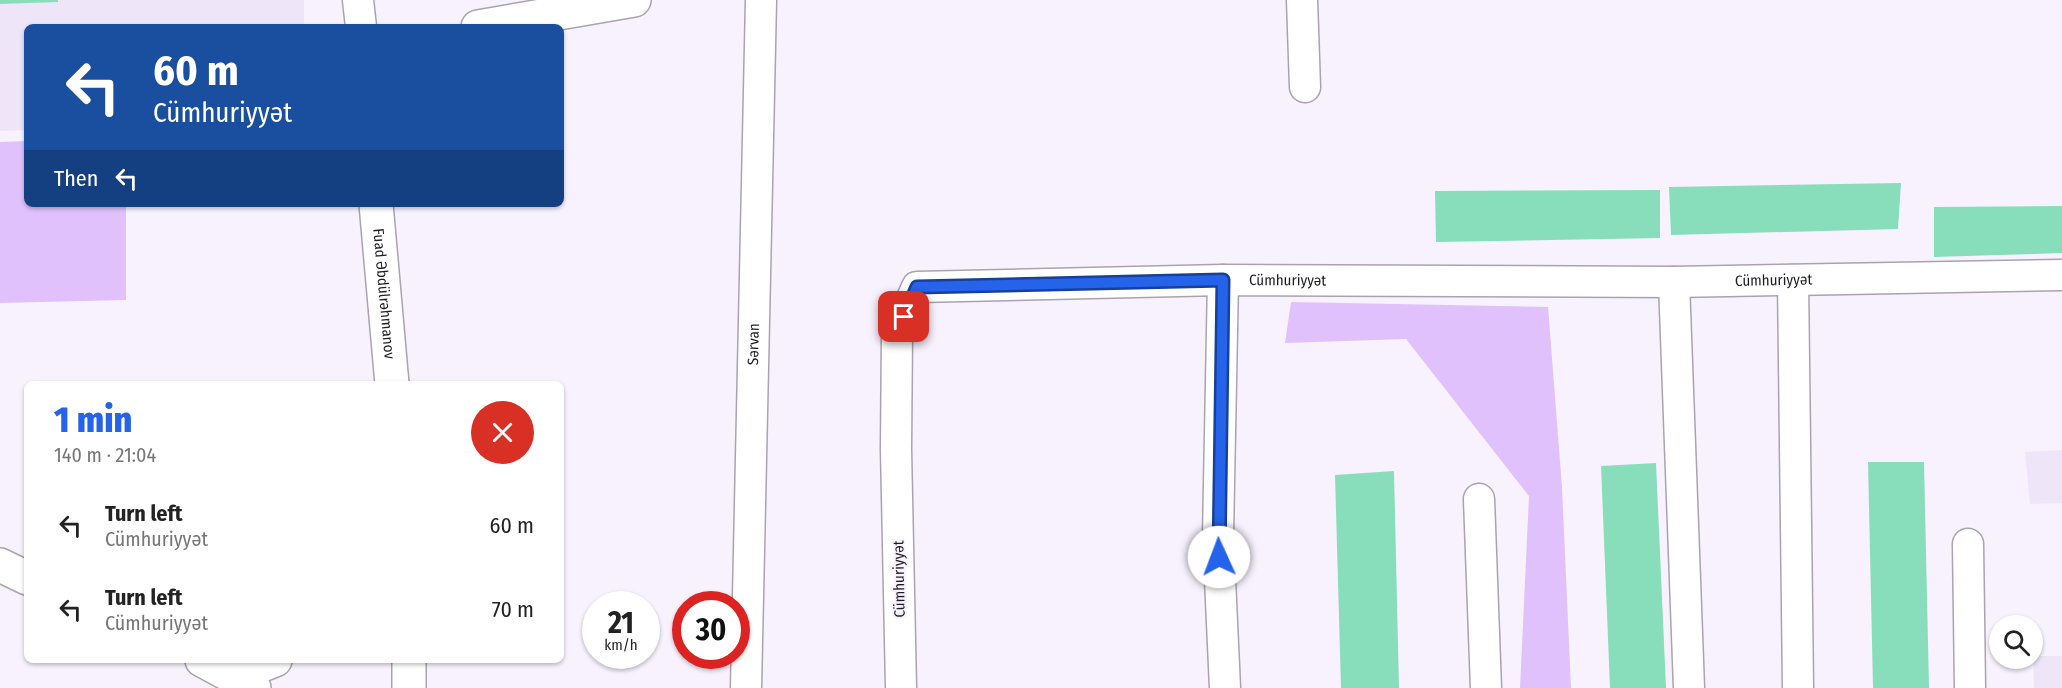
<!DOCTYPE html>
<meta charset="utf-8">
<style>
body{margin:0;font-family:"Fira Sans Condensed",sans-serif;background:#f2f2f2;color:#222;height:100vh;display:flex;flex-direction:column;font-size:22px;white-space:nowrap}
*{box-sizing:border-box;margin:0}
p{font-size:20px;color:#767676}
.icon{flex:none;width:33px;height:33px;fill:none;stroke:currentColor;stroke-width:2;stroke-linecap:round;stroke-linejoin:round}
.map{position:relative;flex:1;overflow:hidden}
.side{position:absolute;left:24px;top:381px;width:540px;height:282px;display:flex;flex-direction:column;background:#fff;border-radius:9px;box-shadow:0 2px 4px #0004}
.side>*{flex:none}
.hud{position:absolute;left:24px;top:24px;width:540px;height:183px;border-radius:9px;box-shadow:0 2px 4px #0004;background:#1a4fa0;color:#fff;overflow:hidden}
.buttons{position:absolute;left:1989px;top:615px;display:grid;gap:12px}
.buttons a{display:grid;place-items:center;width:54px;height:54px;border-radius:50%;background:#fff;box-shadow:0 2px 4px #0004;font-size:30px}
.speed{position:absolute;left:582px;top:591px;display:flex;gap:12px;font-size:30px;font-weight:700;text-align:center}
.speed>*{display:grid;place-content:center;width:78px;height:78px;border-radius:50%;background:#fff;box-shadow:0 2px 4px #0004;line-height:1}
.speed small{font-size:15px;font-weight:400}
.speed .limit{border:9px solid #d22;background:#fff;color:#111}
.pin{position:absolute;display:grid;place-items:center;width:51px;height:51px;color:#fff;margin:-26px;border-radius:12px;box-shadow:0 3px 9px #0006}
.me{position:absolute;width:66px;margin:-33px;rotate:358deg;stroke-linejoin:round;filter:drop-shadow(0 0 4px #0008)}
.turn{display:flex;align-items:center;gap:21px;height:126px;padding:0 30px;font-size:27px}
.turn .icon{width:78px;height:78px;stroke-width:2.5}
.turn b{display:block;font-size:42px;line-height:51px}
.then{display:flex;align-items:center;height:57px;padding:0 30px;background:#0003;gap:12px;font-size:22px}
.round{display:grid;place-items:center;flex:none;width:63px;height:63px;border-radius:32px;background:#f2f2f2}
.headline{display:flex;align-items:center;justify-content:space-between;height:102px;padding:0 30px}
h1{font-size:36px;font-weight:800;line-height:45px;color:#2563eb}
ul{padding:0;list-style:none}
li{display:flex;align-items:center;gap:18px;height:84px;padding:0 30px}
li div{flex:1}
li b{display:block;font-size:22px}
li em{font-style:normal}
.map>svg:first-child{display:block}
.built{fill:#efe5f9}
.green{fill:#e0c1fb}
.building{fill:#88deba}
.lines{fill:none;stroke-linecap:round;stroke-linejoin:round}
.minor-casing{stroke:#aaa3af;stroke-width:33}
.major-casing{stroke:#aaa3af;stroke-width:36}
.minor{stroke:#fff;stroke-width:30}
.major{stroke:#fff;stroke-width:33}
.route-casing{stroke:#184099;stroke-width:15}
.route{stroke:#2563eb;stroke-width:10}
.labels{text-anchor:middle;stroke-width:4.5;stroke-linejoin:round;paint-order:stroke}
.street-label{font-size:15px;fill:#1f1d21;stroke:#f8f2ff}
</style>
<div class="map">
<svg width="2062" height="688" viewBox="0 0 2062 688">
<rect width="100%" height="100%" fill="#f8f2ff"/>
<g class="built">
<path d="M0,0h304v27h-277v103l-27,1z"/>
<path d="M2062,450v53l-32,1 -5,-52z"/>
<path d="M2033,656h29v32h-28z"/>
</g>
<g class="green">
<path d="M27,141v63h99v96l-126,3v-161z"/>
<path d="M1291,302l257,5 14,180 9,201h-51l9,-192 -123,-157 -121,4z"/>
</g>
<g class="building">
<path d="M0,0h58v2l-58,2z"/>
<path d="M1901,183l-3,46 -227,6 -2,-48z"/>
<path d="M1660,190v48l-224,4 -1,-51z"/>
<path d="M2062,206v47l-128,4v-50z"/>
<path d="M1868,462h56l5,226h-56z"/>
<path d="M1656,463l10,225h-56l-9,-222z"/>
<path d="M1394,471l5,217h-58l-6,-213z"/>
</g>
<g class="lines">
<defs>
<g id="minor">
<path d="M358,0l3,27"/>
<path d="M1302,0l3,87"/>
<path d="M1223,280l-5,255 7,153"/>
<path d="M1793,280l5,408"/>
<path d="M1674,282l15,406"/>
<path d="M1479,499l7,189"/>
<path d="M1968,544l2,144"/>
<path id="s1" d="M746,688l15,-688"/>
<path id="s2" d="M901,688l-5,-239 1,-117 20,-45 306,-7 451,2 388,-7"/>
</g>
<g id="major">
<path d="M478,27l156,-27"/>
<path id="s3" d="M376,204l16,180"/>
<path d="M0,565l27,13"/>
<path d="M202,660l52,28"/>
<path d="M409,660v28"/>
<path d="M234,676l41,-16"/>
</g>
</defs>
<use href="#minor" class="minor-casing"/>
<use href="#major" class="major-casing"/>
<use href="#minor" class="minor"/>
<use href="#major" class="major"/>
</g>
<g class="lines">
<defs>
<path id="route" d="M904,317l13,-30 306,-7 -4,277"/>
</defs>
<use href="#route" class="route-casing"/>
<use href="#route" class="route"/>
</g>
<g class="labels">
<g class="street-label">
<text dy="5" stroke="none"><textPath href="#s2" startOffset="776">Cümhuriyyət</textPath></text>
<text dy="5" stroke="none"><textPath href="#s2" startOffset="1262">Cümhuriyyət</textPath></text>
<text dy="5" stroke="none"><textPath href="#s3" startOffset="90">Fuad Əbdülrəhmanov</textPath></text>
<text dy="5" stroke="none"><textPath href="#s1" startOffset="344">Sərvan</textPath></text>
<text transform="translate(899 579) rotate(-91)" y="5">Cümhuriyyət</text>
</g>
</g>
</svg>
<div class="buttons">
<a><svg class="icon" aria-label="search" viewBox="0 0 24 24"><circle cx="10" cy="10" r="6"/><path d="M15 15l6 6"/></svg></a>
</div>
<div class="speed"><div>21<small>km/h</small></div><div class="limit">30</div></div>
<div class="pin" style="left:904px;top:317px;background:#d93025"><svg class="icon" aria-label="arrive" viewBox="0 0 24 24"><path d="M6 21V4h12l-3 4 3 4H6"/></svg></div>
<svg class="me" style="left:1219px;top:557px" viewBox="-20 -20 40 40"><circle r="19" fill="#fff"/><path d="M0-13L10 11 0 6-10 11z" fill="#2563eb"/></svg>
<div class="hud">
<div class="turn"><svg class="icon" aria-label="left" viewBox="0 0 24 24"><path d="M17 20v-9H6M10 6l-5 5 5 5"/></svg><div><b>60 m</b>Cümhuriyyət</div></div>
<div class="then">Then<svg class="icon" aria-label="left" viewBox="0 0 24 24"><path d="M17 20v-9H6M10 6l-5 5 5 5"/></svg></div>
</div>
<section class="side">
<div class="headline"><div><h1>1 min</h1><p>140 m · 21:04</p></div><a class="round" style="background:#d93025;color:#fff"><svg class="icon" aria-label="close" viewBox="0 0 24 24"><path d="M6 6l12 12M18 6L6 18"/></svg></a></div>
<ul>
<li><svg class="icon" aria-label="left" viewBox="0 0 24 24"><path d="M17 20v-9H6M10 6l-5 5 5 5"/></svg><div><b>Turn left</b><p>Cümhuriyyət</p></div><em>60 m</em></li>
<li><svg class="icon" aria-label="left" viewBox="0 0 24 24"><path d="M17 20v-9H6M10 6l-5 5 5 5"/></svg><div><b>Turn left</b><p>Cümhuriyyət</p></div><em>70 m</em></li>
</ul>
</section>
</div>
